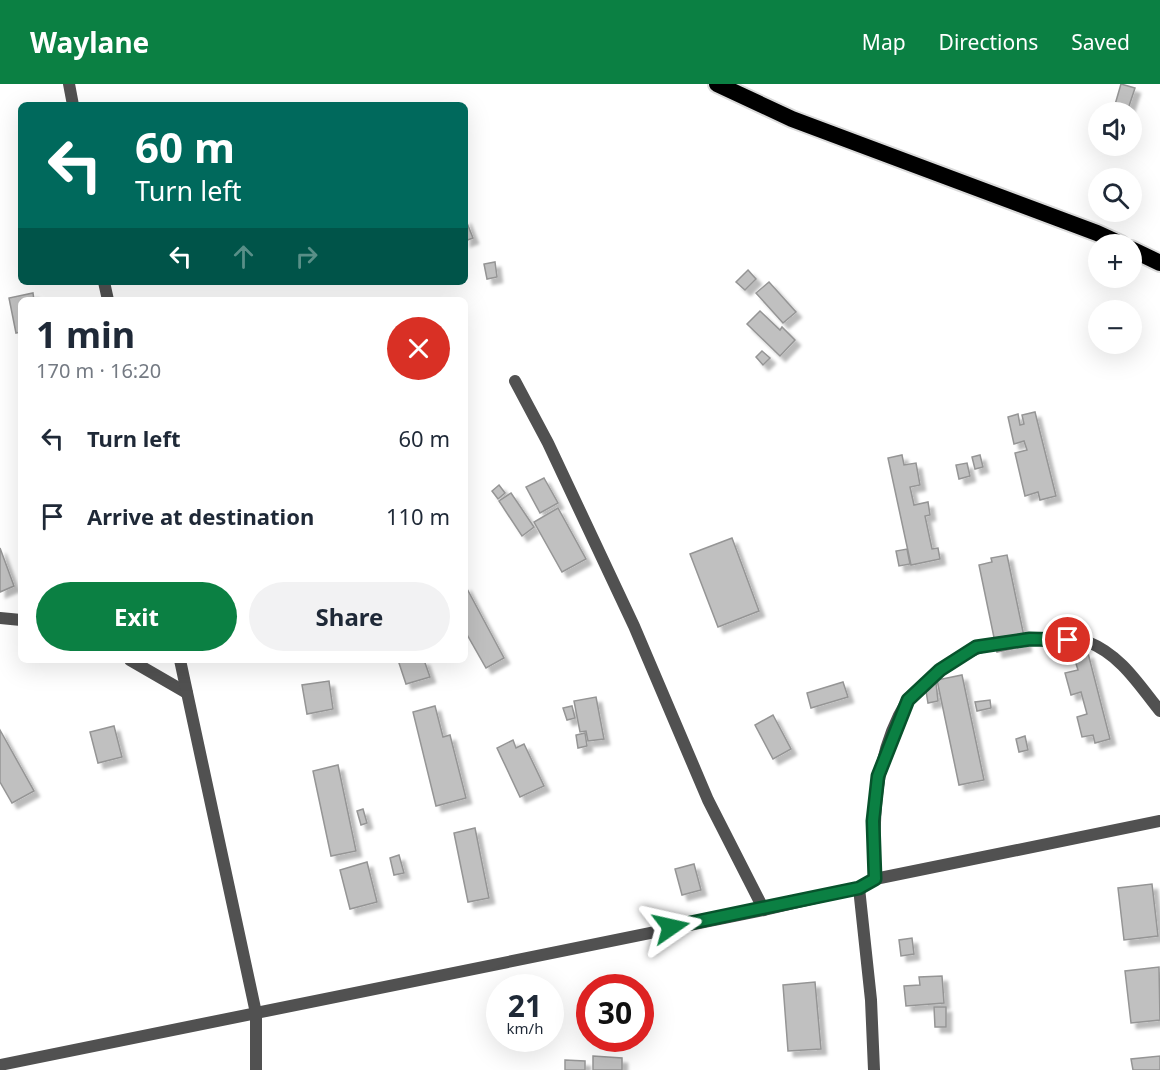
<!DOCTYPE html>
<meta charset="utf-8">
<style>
body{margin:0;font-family:"Noto Sans",sans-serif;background:#f2f2f3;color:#1f2937;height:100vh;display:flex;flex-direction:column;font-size:22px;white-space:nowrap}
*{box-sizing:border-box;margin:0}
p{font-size:20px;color:#747a83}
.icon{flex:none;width:33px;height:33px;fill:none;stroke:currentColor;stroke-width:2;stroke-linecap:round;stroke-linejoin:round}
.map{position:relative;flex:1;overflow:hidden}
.panel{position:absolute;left:18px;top:213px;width:450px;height:366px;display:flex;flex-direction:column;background:#fff;border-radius:9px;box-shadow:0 6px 24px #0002}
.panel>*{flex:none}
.guide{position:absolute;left:18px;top:18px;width:450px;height:183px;border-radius:9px;box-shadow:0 6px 24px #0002;background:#00695c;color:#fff;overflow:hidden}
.buttons{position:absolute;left:1088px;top:18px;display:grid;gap:12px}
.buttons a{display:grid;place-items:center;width:54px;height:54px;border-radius:50%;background:#fff;box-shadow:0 6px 24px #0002;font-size:30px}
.speed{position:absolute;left:486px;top:890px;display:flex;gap:12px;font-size:30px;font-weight:700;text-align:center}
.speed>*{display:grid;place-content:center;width:78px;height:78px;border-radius:50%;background:#fff;box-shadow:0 6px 24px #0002;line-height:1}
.speed small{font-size:15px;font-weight:400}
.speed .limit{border:9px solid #d22;background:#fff;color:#111}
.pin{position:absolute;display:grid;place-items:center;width:51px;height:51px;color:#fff;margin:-26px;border:3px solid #fff;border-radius:50%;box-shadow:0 2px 6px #0007}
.me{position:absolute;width:66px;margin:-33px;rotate:79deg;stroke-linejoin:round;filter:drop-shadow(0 0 4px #0008)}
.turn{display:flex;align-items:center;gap:21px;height:126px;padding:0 18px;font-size:27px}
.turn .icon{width:78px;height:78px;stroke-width:2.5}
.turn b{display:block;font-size:42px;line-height:51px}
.lanes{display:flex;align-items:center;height:57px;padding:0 18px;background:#0003;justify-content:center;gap:30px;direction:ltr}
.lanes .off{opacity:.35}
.round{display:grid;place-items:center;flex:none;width:63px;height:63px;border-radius:32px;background:#f2f2f3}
.headline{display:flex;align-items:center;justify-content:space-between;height:102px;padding:0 18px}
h1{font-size:36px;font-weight:700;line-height:45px}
.cta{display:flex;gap:12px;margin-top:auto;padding:12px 18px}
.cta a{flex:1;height:69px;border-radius:36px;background:#0b8043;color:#fff;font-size:24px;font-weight:700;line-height:69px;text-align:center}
.cta a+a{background:#f2f2f3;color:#1f2937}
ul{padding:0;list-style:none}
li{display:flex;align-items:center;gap:18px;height:78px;padding:0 18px}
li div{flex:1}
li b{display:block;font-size:22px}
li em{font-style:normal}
header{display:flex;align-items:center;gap:36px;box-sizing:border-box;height:84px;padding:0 30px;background:#0b8043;color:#fff}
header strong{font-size:28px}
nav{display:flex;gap:33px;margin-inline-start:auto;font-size:21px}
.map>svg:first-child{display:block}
.building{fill:#c0c0c0;stroke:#959595;stroke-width:1.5;filter:url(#shadow)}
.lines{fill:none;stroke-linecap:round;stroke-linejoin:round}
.trunk-casing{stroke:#dbdbdb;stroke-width:20}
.minor{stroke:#515151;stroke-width:12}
.tertiary{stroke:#515151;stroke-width:12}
.trunk{stroke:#000;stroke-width:16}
.route-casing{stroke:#07532c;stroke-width:15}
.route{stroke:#0b8043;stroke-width:10}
</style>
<header>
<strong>Waylane</strong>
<nav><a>Map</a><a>Directions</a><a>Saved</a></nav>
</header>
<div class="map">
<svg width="1160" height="986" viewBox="0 0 1160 986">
<defs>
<filter id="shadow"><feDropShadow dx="5.5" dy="5.5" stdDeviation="1.5" flood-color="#0004"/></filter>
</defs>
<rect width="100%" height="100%" fill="#fff"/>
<g class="building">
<path d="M1121,0l14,4 -8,24 -13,-4z"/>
<path d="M465,134l8,20 -8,3z"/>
<path d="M495,178l2,15 -10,2 -3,-15z"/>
<path d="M748,186l8,9 -11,11 -9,-8z"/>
<path d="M769,198l27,30 -13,11 -27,-30z"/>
<path d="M33,209l1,7h-13v32l-5,1 -7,-35z"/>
<path d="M760,227l20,19 2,-3 13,13 -15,16 -33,-32z"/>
<path d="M762,267l8,7 -7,7 -7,-8z"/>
<path d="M1035,328l21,84 -16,4 -2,-8 -13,4 -10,-43 12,-3 -3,-9 -10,3 -6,-27 10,-3 2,11 4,-1 -2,-9z"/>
<path d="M902,371l2,10 12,-2 4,22 -10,2 4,18 14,-3 2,13 -5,1 7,33 6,-1 2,11 -29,6 -23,-107z"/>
<path d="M980,371l3,12 -8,2 -3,-12z"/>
<path d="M967,379l3,13 -11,3 -3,-14z"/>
<path d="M544,394l14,25 -18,10 -14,-26z"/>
<path d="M499,401l6,8 -7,6 -6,-8z"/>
<path d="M511,409l23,34 -12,9 -23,-35z"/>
<path d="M558,424l28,51 -24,13 -28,-50z"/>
<path d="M732,454l27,73 -41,16 -28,-73z"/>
<path d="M0,464l14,38 -14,6z"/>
<path d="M907,465l3,15 -11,2 -3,-15z"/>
<path d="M1007,471l19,91 -29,6 -18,-87 13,-3 -1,-4z"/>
<path d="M465,501l39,73 -18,10 -21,-37z"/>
<path d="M1088,569l22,86 -15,4 -2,-8 -11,2 -5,-20 10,-3 -6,-22 -10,3 -6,-22 13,-3 -4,-13z"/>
<path d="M398,576h26l6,17 -24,7z"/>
<path d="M962,591l22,105 -25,5 -22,-105z"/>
<path d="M329,597l4,28 -26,5 -5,-29z"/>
<path d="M843,598l5,15 -37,11 -4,-15z"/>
<path d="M936,599l2,18 -10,2 -3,-18z"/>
<path d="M596,613l8,42 -16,2 -2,-10 -6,1 -6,-31z"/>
<path d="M990,616l1,8 -14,3 -2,-9z"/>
<path d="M435,622l8,31 7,-2 16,63 -30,8 -23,-94z"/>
<path d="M572,622l3,12 -8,2 -4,-12z"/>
<path d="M773,631l18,34 -18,10 -18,-34z"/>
<path d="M114,642l8,31 -24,6 -8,-31z"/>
<path d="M0,646l34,61 -22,12 -12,-21z"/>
<path d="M585,649l2,13 -9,2 -2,-13z"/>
<path d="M1025,652l3,14 -9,2 -3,-13z"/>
<path d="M513,656l3,8 8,-4 20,42 -24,11 -23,-49z"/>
<path d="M338,681l18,86 -25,5 -18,-85z"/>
<path d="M363,725l4,14 -6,2 -4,-14z"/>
<path d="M475,744l14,70 -21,4 -14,-69z"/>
<path d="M399,771l5,18 -10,2 -4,-17z"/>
<path d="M367,778l10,40 -27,7 -10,-39z"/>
<path d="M694,780l7,26 -19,5 -7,-26z"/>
<path d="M1152,800l6,52 -34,4 -6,-52z"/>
<path d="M912,854l2,16 -13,2 -2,-16z"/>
<path d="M1159,883l1,53 -29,3 -6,-52z"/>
<path d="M942,892l2,27 -38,3 -2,-20 16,-1 -1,-8z"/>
<path d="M815,898l6,67 -33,2 -5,-66z"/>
<path d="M934,923h12v20h-11z"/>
<path d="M593,972l29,2v12h-29z"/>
<path d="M1160,972v14h-27l-2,-11z"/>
<path d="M565,976l20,1v9h-20z"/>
</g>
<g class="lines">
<defs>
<g id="trunk">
<path d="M717,0l75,35 305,114 24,11"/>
<path d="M1131,165l29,14"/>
</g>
</defs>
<use href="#trunk" class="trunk-casing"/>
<g class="minor">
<path d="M515,297l33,62 86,183 74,174 56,110"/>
<path d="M0,534l21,2"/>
<path d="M130,576l57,33"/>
<path d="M875,795c-2,-61 -1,-124 32,-178 5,-7 13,-13 20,-19 40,-38 75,-45 129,-42 10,0 24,-1 32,2 33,13 51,43 72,69"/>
<path d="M859,804l12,112 3,70"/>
<path d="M0,981l764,-155 95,-22 16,-9 285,-58"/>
</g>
<g class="tertiary">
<path d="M69,0l4,21"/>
<path d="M104,198l4,18"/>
<path d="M180,576l76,353v57"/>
</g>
<use href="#trunk" class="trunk"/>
</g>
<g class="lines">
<defs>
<path id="route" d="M671,843l188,-39 16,-9 -2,-58 5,-45 30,-76 32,-30 36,-23 54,-8 38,1"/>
</defs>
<use href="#route" class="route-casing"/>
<use href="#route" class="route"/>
</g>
</svg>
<div class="buttons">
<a><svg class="icon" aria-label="sound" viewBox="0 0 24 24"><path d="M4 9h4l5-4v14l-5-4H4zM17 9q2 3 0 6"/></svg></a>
<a><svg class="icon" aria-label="search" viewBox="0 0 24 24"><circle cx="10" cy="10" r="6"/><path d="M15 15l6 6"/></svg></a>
<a>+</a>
<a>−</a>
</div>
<div class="speed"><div>21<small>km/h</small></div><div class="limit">30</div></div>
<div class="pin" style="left:1068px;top:556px;background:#d93025"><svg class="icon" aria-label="arrive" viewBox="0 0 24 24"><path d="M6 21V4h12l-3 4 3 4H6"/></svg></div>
<svg class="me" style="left:671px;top:843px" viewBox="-20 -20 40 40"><path d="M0-17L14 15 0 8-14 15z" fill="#0b8043" stroke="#fff" stroke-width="4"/></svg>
<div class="guide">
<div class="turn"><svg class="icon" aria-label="left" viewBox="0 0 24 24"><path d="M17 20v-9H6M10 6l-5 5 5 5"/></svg><div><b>60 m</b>Turn left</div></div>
<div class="lanes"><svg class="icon" aria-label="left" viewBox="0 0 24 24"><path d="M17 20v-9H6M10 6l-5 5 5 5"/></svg><svg class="icon off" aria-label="ahead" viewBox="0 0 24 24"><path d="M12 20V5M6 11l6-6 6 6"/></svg><svg class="icon off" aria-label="right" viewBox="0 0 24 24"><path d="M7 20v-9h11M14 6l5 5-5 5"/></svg></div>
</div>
<section class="panel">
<div class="headline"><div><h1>1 min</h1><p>170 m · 16:20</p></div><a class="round" style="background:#d93025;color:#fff"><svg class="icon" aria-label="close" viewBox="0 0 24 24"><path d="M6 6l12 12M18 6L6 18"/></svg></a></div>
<ul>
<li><svg class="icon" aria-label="left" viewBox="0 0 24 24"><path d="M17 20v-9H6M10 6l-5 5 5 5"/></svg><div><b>Turn left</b></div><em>60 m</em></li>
<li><svg class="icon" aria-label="arrive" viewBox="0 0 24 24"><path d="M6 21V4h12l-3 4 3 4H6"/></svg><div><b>Arrive at destination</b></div><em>110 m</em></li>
</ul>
<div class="cta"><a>Exit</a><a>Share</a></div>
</section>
</div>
